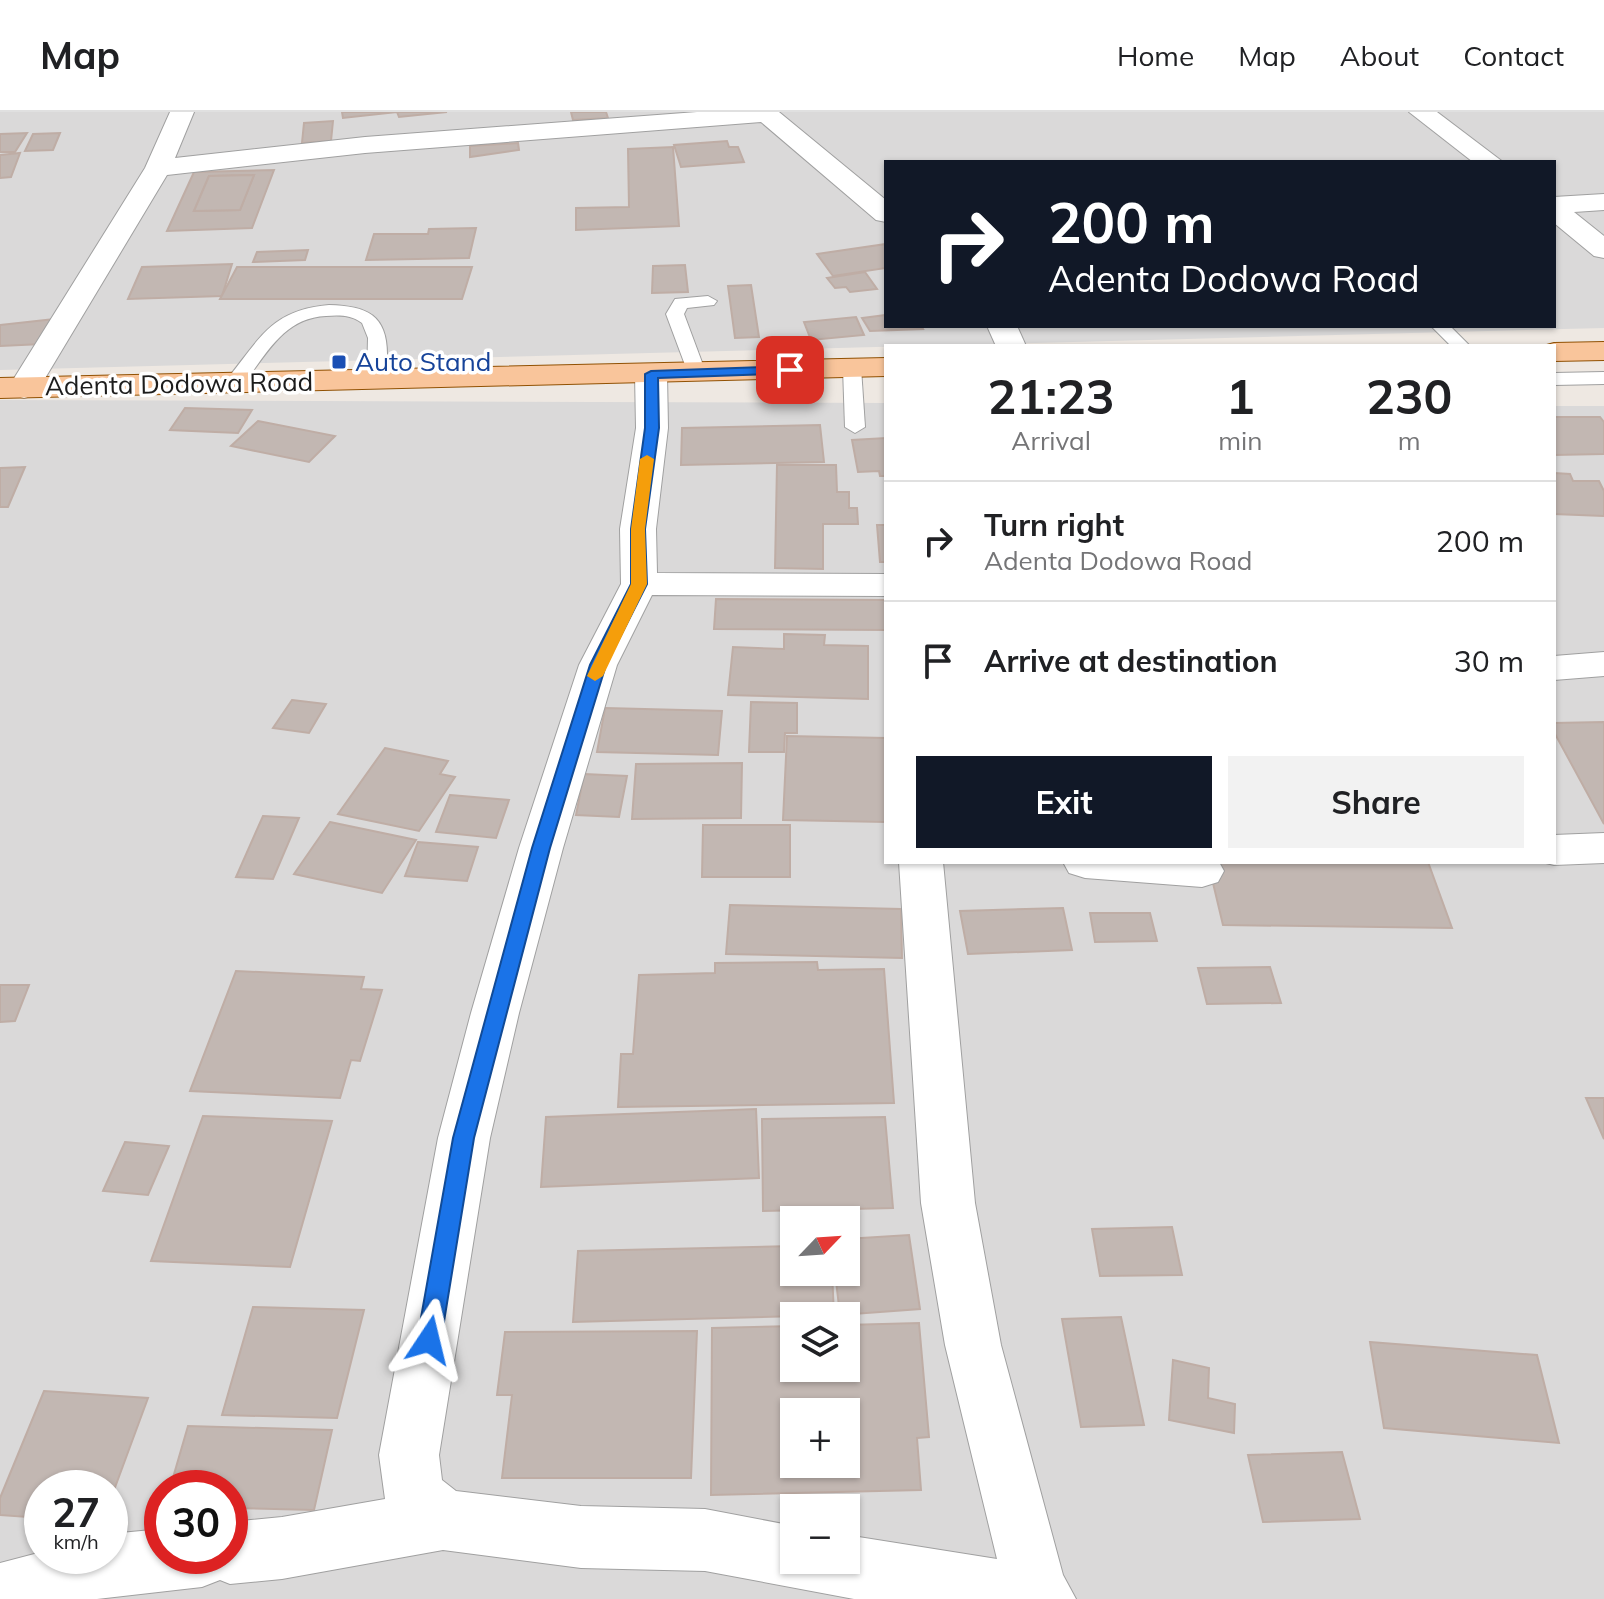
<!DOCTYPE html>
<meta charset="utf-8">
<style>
body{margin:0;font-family:Mulish,sans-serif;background:#f2f2f2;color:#202124;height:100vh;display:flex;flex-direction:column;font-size:30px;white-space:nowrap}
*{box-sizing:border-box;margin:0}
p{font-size:26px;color:#757577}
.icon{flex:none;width:44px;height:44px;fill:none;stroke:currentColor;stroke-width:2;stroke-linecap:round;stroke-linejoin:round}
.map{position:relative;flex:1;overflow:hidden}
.panel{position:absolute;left:884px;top:232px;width:672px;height:520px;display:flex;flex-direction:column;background:#fff;border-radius:0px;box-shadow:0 2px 6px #0004}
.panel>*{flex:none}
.hud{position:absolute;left:884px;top:48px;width:672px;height:168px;border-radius:0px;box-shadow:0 2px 6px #0004;background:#111827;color:#fff;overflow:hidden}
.needle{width:52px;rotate:65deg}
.buttons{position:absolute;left:780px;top:1094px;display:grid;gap:16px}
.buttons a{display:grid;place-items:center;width:80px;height:80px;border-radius:0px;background:#fff;box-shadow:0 2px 6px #0004;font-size:40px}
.speed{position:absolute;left:24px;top:1358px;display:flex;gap:16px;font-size:40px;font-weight:700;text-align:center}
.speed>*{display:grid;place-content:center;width:104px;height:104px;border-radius:50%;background:#fff;box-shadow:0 2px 6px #0004;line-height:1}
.speed small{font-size:20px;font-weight:400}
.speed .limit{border:12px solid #d22;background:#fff;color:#111}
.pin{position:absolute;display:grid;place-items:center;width:68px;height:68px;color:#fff;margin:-34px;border-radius:16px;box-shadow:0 4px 12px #0006}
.me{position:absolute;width:88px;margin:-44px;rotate:10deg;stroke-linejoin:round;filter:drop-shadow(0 0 6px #0008)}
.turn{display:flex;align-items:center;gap:28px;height:168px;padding:0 32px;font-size:36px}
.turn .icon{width:104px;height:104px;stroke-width:2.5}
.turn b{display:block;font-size:56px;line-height:68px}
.eta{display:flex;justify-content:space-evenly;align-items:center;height:136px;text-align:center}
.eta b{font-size:48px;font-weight:700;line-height:56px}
.primary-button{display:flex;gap:16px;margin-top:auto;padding:16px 32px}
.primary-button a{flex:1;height:92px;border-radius:0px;background:#111827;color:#fff;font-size:32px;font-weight:700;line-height:92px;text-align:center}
.primary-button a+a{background:#f2f2f2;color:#202124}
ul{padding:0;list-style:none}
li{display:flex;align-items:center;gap:24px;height:120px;padding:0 32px;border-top:2px solid #e0e0e0}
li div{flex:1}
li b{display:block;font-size:30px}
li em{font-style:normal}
header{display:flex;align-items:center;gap:48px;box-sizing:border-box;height:112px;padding:0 40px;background:#fff;border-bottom:2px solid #e0e0e0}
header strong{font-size:38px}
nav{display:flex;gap:44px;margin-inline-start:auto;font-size:28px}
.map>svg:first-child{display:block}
.residential{fill:#dad9d9;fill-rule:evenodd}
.building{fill:#c2b7b2;stroke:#bfada5;stroke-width:2;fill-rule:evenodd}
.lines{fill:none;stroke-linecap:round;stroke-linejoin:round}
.lane-casing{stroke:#a0a0a0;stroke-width:2}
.street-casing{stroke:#a0a0a0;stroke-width:2}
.primary-casing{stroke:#915103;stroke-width:2}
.lane{fill:#fff;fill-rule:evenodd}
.street{fill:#fff;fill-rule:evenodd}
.primary{fill:#f9c59b;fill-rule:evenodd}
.route{fill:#1a73e8;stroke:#114b97;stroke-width:2}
.slow{fill:#f59e0b}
.transit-dot{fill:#1a4fb4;stroke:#fff;stroke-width:3}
.labels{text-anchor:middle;stroke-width:7;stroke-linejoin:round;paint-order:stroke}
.far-transit-label{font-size:26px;fill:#164399;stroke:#fff;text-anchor:start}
.far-street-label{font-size:26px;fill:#1c1c1c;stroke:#fff}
</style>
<header>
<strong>Map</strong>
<nav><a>Home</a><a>Map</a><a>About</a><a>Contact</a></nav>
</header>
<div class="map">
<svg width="1604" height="1487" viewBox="0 0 1604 1487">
<rect width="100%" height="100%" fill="#eee8e2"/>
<g class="residential">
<path d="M0,0h1604v216l-1604,42zM886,50h668v164h-668z"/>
<path d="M0,288l886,3v459h668v-456h50v1193h-1604zM794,1108h52v52h-52zM794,1204h52v52h-52zM794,1300h52v52h-52zM42,1376h68v68h-68zM162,1376h68v68h-68zM794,1396h52v52h-52z"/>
</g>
<g class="building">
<path d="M342,0h105l-48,5 -2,-5 -54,6z"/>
<path d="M571,0h35l2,6 -35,2z"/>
<path d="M333,9l-2,20 -29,2 2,-20z"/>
<path d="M27,21l-12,19h-15v-18z"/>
<path d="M60,21l-7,17 -28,1 8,-17z"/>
<path d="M727,29l2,6h9l6,15 -63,5 -7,-22z"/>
<path d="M518,31l1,7 -49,7v-11z"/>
<path d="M673,35l6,79 -103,4v-22l53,-1 -1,-58z"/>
<path d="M20,41l-9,24 -11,1v-23z"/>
<path d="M274,58l-22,58 -85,3 27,-59zM254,63l-14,35 -46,1 15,-35z"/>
<path d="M254,63l-14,35 -46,1 15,-35z"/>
<path d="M476,116l-7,30 -103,2 8,-26h54l1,-5z"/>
<path d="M886,132v24l-53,8 -16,-22z"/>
<path d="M308,138l-3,10 -52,2 4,-10z"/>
<path d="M232,152l-10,32 -94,3 14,-32z"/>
<path d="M685,153l3,27 -36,1 1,-27z"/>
<path d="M237,155h235l-10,32h-242z"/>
<path d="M865,160l12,17 -27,3 -4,-5 -11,1 -8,-10z"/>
<path d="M751,173l8,52 -24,1 -7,-52z"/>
<path d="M886,203v11h35l2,3 -53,2 -8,-13z"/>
<path d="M856,205l8,18 -53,5 -7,-18z"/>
<path d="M55,207l-13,25 -42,2v-21z"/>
<path d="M185,296l67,2 -14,23 -68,-3z"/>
<path d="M1554,305h46l4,5v32l-50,1z"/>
<path d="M258,309l77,15 -26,26 -78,-16z"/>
<path d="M820,313l4,37 -143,3 1,-37z"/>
<path d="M886,326v38h-6l-1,-5 -21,1 -6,-32z"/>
<path d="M777,353h59l1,27h12v16h8l1,16h-35v45l-48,-1z"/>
<path d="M25,355l-17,40h-8v-39z"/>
<path d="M1554,361l16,1 3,7h26l5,10v25l-50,-2z"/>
<path d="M877,413h9v37h-6z"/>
<path d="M716,487l170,1v30l-172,-1z"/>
<path d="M784,522l41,1 -1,10 44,1v53l-140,-4 5,-48 51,2z"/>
<path d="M292,588l34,4 -17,29 -36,-5z"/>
<path d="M751,590l46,1v30h-12l-1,19h-35z"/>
<path d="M605,596l117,3 -4,44 -121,-3z"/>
<path d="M1604,610v102l-50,-92v-9z"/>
<path d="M787,624l99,2v84l-103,-2z"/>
<path d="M385,636l63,13 -8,13 15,3 -36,54 -81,-17z"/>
<path d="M742,651l-1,55 -109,1 4,-55z"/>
<path d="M584,662l43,2 -8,41 -43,-2z"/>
<path d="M450,683l59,5 -13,38 -60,-6z"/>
<path d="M263,704l36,2 -26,61 -37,-2z"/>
<path d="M330,710l86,18 -34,53 -88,-19z"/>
<path d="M703,713h87v52h-88z"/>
<path d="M418,730l60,5 -11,34 -62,-5z"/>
<path d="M1208,750h220l24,66 -229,-3z"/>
<path d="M730,793l171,4 1,49 -176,-4z"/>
<path d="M1063,796l9,42 -104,4 -8,-43z"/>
<path d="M1090,801h60l7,28 -62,1z"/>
<path d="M817,850l1,8 66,-1 10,134 -276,4 3,-53h12l6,-79 76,-2v-10z"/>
<path d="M1270,855l11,36 -74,1 -9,-36z"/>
<path d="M236,859l128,6 -3,12 21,1 -22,71 -9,-1 -11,38 -150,-7z"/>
<path d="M0,873h29l-14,36 -15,1z"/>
<path d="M1586,986h18v41z"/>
<path d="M756,997l3,69 -218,9 5,-70z"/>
<path d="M203,1004l129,5 -42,146 -139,-6z"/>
<path d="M885,1005l8,91 -130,3 -1,-92z"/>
<path d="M125,1030l44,4 -21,49 -45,-4z"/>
<path d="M1172,1115l10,48 -82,1 -8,-47z"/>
<path d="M909,1123l11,74 -80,6 -5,-43h11v-33z"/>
<path d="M794,1134v26h38l2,43 -261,7 5,-71z"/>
<path d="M253,1195l111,3 -27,108 -115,-3z"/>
<path d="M1121,1205l23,108 -63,2 -19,-108z"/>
<path d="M919,1211l10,114 -12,1 4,52 -210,5 1,-167 82,-2v42h52v-43zM794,1300h52v52h-52z"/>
<path d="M697,1219l-6,147h-189l10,-83h-15l8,-63z"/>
<path d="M1370,1230l167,13 22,88 -175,-15z"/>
<path d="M1173,1248l36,8 -1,30 27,6 -1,29 -65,-13z"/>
<path d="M44,1279l104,7 -38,103v-13h-68v30l-42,-3v-17z"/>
<path d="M188,1314l144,4 -18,80 -84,-2v-20h-60z"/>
<path d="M1342,1340l18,67 -97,3 -15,-67z"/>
</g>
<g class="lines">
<defs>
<g id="lane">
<path d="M708,184l9,5 -3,4 -27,3 -3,6 22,59 -9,6 -9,-6 -22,-59 9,-15z"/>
<path d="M329,193c38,1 59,10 58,52 -1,9 0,18 -4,26h-14l-2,-4 1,-41 -6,-15c-11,-8 -22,-8 -36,-7 -43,2 -60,39 -84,70h-14l-2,-4 2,-4c33,-41 44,-68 101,-73z"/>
<path d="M1431,214h19l20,20h-19z"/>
<path d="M852,250l9,6 4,59 -10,6 -10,-6 -2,-59z"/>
<path d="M1604,260v12l-50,1v-12z"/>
</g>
<g id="street">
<path d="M170,0h24l-19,46 190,-21 332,-25h82l107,88v22l-10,-2 -115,-98 -396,31 -198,22 -132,220 -11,3 -11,-3 -5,-7 137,-220z"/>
<path d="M1409,0h28l66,50h-30z"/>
<path d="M1604,82v16l-30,2 30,24v22l-10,-2 -40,-33v-26z"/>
<path d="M987,214h30l9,20h-30z"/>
<path d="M651,253l11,2 5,7 1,54 -12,101 1,44 229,1v22l-234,-1 -35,70 -54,183 -44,165 -29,125 -51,317 3,25 14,11 125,15 124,3 89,17v34h52v-25l151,24 -52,-214 -24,-142 -22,-341h44l32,341 26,142 62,230 13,24h-222l-149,-28 -124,-3 -138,-18 -161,29 -52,5 -10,-4 -18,7 -105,12h-97v-36l42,-11v4h68v-22l52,-5v27h68v-34l52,-5 103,-18 -6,-44 59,-317 33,-125 48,-165 60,-183 42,-81 -1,-55 16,-101 -1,-54 5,-7z"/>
<path d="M1604,540v24l-50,4v-24z"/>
<path d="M1604,721v30l-50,2 -12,-3h12v-27z"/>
<path d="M1063,750h156l5,9 -6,11 -16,5 -117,-9 -16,-5z"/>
</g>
<g id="primary">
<path d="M1604,230v18l-50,1v-15h-11l11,-3z"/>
<path d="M886,246v18l-886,22v-20z"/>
</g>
</defs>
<use href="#lane" class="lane-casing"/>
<use href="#street" class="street-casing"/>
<use href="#primary" class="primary-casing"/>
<use href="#lane" class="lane"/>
<use href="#street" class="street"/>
<use href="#primary" class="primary"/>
</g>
<path class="route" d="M790,254l6,4 -1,3 -137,5 1,50 -14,101 2,55 -41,81 -56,183 -76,290 -33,202 -4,8 -8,3 -8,-3 -4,-8 36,-202 79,-290 58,-183 41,-81v-55l14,-101v-54l6,-3z"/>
<path class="slow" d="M647,343l7,4 -9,70 2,55 -44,92 -8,5 -8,-5 44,-92v-55l9,-70z"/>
<rect class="transit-dot" x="331" y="242" width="16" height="16" rx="4"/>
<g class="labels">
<g class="far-transit-label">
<text x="355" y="259">Auto Stand</text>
</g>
<g class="far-street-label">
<text transform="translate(179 272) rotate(-1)" y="9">Adenta Dodowa Road</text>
</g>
</g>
</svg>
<div class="buttons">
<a><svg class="needle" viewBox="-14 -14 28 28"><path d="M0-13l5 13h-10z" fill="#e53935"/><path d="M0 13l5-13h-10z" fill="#757577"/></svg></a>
<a><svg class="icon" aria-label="layers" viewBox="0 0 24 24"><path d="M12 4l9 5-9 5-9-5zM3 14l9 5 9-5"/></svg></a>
<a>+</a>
<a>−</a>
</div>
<div class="speed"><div>27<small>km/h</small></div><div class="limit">30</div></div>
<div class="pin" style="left:790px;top:258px;background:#d93025"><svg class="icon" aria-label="arrive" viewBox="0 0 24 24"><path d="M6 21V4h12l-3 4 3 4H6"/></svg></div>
<svg class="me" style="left:429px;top:1228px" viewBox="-20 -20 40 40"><path d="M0-17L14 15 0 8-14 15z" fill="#1a73e8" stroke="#fff" stroke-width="4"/></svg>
<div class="hud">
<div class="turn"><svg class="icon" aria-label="right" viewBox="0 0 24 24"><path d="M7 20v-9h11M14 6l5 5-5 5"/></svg><div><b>200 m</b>Adenta Dodowa Road</div></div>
</div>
<section class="panel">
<div class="eta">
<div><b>21:23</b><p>Arrival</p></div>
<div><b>1</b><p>min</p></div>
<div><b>230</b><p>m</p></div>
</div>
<ul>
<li><svg class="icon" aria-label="right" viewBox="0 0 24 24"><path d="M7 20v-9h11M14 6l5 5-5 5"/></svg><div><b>Turn right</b><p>Adenta Dodowa Road</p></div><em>200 m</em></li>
<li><svg class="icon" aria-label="arrive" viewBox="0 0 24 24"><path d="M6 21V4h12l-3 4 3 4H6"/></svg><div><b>Arrive at destination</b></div><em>30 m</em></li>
</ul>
<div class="primary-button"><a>Exit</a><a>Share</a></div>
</section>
</div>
